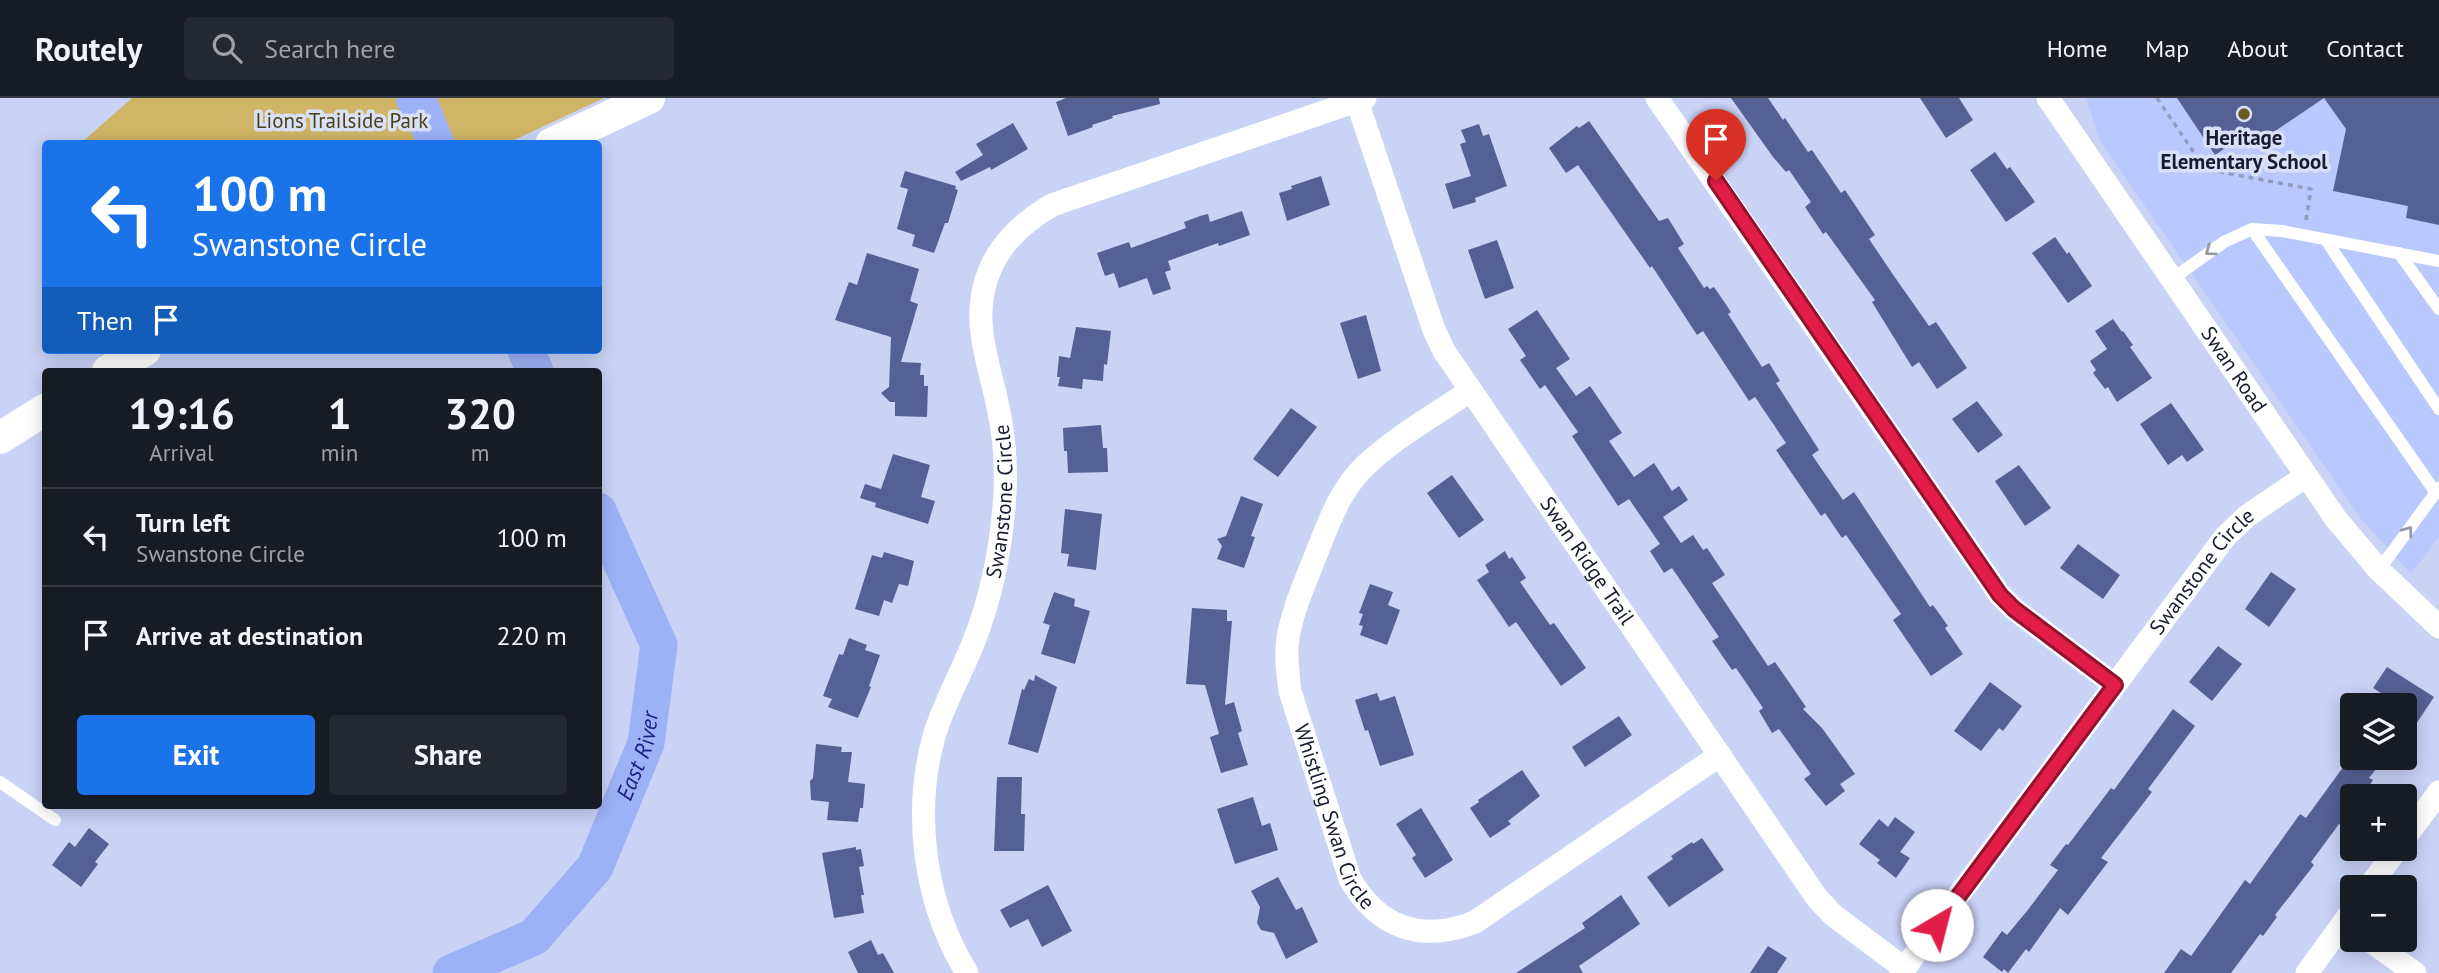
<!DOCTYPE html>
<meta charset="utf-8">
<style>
body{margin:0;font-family:"PT Sans",sans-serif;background:#242831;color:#f1f3f6;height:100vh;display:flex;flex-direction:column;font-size:26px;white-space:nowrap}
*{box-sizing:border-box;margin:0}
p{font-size:23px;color:#9ea1a6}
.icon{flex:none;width:38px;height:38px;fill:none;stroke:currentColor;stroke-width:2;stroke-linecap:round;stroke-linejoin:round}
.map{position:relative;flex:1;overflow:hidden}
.side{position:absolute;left:42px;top:270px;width:560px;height:441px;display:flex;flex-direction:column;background:#171b24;border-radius:7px;box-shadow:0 4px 18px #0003}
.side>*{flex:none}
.hud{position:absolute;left:42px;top:42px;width:560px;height:214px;border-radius:7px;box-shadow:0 4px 18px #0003;background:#1a73e8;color:#fff;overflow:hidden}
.buttons{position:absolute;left:2340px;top:595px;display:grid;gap:14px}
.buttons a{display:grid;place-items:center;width:77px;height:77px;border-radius:7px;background:#171b24;box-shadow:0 4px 18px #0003;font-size:35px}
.pin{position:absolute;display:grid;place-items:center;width:60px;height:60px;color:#fff;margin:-72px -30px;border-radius:50% 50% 50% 0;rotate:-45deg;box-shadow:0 0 7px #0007}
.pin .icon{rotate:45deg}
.me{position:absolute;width:77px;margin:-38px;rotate:37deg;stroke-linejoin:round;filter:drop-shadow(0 0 5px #0008)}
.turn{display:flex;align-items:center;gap:24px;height:147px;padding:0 35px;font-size:32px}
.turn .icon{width:91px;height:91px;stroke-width:2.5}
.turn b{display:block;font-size:49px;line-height:60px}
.then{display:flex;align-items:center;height:66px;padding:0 35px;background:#0003;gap:14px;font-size:26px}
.eta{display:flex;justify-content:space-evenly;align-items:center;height:119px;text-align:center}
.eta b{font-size:42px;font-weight:700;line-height:49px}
.button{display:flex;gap:14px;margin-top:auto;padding:14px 35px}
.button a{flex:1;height:80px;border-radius:7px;background:#1a73e8;color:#fff;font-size:28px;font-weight:700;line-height:80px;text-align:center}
.button a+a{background:#242831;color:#f1f3f6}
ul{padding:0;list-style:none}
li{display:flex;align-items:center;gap:21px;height:98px;padding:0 35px;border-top:2px solid #363941}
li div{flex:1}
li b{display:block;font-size:26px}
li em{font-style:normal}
header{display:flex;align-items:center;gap:42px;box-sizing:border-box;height:98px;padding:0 35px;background:#171b24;border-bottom:2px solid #363941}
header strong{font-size:33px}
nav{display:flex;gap:38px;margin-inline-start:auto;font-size:24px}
.search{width:490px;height:63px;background:#242831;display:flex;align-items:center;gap:18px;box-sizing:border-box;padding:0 24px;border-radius:7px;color:#9ea1a6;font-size:26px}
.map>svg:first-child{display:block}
.built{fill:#bac9fd}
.green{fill:#cfb565}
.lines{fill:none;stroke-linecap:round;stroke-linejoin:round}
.river{stroke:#9db1f7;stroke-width:37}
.building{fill:#546194}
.path{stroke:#939cbb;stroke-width:3.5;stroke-dasharray:5 5;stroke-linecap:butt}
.service{stroke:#fff;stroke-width:12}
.minor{stroke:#fff;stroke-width:23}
.secondary{stroke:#fff;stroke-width:32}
.oneway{stroke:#9799a2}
.route-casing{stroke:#92132f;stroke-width:18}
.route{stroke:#e11d48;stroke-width:12}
.poi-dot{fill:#6a5a28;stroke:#d9e1f9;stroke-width:2.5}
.labels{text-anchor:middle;stroke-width:7;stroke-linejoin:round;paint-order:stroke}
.park-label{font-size:21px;fill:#4d4014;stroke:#d9e1f9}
.poi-label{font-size:21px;font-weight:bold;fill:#171c31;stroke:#d9e1f9}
.street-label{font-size:21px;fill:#171c31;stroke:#d9e1f9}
.water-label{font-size:23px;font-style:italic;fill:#1c1f81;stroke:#d9e1f9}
</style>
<header>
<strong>Routely</strong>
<div class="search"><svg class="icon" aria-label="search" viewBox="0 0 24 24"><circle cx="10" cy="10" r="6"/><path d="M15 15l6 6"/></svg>Search here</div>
<nav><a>Home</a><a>Map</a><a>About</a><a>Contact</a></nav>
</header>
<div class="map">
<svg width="2439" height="875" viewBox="0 0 2439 875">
<rect width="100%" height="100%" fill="#c9d3f6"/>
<path class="built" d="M2086,0h353v439l-28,37 -50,-55 -261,-378z"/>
<path class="green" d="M132,0h472l-96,45h-427z"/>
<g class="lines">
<g class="river">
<path d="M414,0l6,7 16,39"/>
<path d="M526,252l9,21"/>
<path id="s1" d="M451,875l83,-36 61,-70 51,-124 13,-98 -61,-134"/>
</g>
</g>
<g class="building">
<path d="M1066,0h93l1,6 -48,12 1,2 -21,7 1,2 -25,9 -12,-34z"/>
<path d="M1731,0h37l15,22 2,-2 23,34 4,-2 29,43 4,-3 30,45 -6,4 25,37 35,50 7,-4 31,46 -30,21 -18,-27 -7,5 -40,-65 3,-2 -49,-68 -3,2 -18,-27 6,-5 -22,-32 -3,2 -13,-15z"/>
<path d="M1920,0h39l14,22 -27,18z"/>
<path d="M2177,0h262v127l-33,-7 2,-12 -75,-15 13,-62 -22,-31 -65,44 -7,-12 -37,25z"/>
<path d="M1589,23l70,100 9,-3 16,26 -6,4 26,40 3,-2 3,3 4,-2 17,25 -3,2 34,53 7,-4 11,18 -4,2 43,67 -7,5 31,45 11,-8 76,115 3,-2 15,21 -3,2 18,26 -32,22 -38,-56 8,-6 -55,-79 -4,3 -17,-25 -4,3 -45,-66 10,-7 -31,-46 -6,4 -46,-70 -6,4 -45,-69 -2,2 -72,-103 -12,8 -17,-25 28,-22 2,2z"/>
<path d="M1013,25l15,26 -37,21 -1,-3 -29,14 -6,-9 28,-17 -7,-11z"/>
<path d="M1479,26l4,12 6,-2 18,52 -32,12 1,4 -23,7 -8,-25 26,-8 -11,-32 6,-2 -5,-12z"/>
<path d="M1995,54l12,17 3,-2 25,35 -29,20 -36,-52z"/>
<path d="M905,73l51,15 -1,3 3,1 -10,33h-3l-11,30 -22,-7 3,-11 -18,-6 11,-40 -8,-2z"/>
<path d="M1321,78l9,29 -43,16 -8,-28 13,-4 -1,-3z"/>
<path d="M1242,113l8,24 -31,11 -1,-3 -50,18 3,9 -6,2 6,17 -18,6 -6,-17 -28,10 -5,-15 -9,3 -8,-23 32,-11 2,6 55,-20 -2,-6 16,-6 8,-2 2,8z"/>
<path d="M2055,139l12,17 2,-2 23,34 -24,17 -36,-50z"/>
<path d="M1497,142l17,48 -29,11 -17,-49z"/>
<path d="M867,155l52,16 -9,32 8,3 -17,58 20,1 -1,12h4v11h4l-1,31 -32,-1v-14h-5l-9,-9 8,-6 2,-50 -56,-17 14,-38 8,3z"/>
<path d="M1537,212l33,49 -14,9 20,28 14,-10 32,47 -13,8 25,36 20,-14 18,28 7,-5 9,14 -25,17 18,26 12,-8 10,15 4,-2 18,27 -13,8 56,83 7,-4 31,45 -3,2 19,19 33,46 -15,10 5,7 -19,15 -22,-27 7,-5 -32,-45 -7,4 -13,-22 4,-3 -27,-40 -4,2 -20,-29 7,-4 -47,-69 -8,5 -14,-22 10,-7 -31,-45 -11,7 -46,-70 6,-4 -33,-47 -5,4 -20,-29 6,-4 -18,-27z"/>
<path d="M1366,217l15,56 -23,8 -18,-56z"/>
<path d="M2113,221l9,13 1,-1 10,14 -3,2 22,31 -35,24 -9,-15 -3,2 -12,-16 3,-3 -6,-9 17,-12 -12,-18z"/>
<path d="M1076,229l35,4 -4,34 -3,-1 -1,17 -20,-2 -1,10 -24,-3 2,-9h-3l2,-21 11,2z"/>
<path d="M1977,303l26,34 -25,18 -26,-34z"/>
<path d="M2171,305l33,47 -17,12 -5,-7 -14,10 -28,-41z"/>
<path d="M1291,310l26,19 -39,50 -25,-18z"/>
<path d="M1101,327l2,23h4l1,24 -40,1 -1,-22h-3l-1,-23z"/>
<path d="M893,356l37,11 -9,32 14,4 -7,23 -53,-17 1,-4 -16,-5 5,-14 16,5z"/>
<path d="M2019,367l32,43 -26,18 -30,-45z"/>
<path d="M1452,377l32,45 -25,18 -32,-45z"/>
<path d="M1241,398l22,8 -12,32 4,1 -11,31 -27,-9 5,-13 -5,-7 9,-3z"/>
<path d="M1065,411l37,5 -6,56 -29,-4 2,-12 -8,-1z"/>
<path d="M2078,446l42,31 -17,24 -43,-31z"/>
<path d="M1505,453l4,8 3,-2 14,21 -6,4 30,43 4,-2 32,45 -25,18 -45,-64 -7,5 -32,-47 12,-8 -4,-7z"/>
<path d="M884,454l30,9 -6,25 -9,-2 -7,19 -8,-3 -5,16 -24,-7 17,-54 10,3z"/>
<path d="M2271,474l25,17 -27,38 -24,-18z"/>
<path d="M1370,486l23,8 -5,13 12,5 -13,35 -27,-10 3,-9 -4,-1 4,-11 -4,-1z"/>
<path d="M1054,494l21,7 -1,7 16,5 -15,53 -34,-10 9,-29 -7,-2z"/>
<path d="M1192,510l35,2v11h5l-7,84 9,-3 8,29 -4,2 10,32 -27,8 -11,-36 9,-3 -14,-49 -19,-1z"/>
<path d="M849,540l18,7 -2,5 15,5 -11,31 2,1 -13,31 -30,-11 4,-8 -9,-3 16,-42 4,1z"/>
<path d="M2218,548l24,18 -30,37 -23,-19z"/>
<path d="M2387,569l47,30 -30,45v-37h-4l-27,-17z"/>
<path d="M1035,577l22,12 -19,66 -30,-9 14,-55 2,1 5,-11 5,2z"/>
<path d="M1990,584l32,24 -19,25 -4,-3 -18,23 -27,-20z"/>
<path d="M1377,595l3,8 15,-5 19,59 -34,11 -12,-36 -3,1 -10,-31z"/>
<path d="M2173,611l22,17 -47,63 4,3 -51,66 7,4 -40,53 -8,-7 -31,44 -3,-3 -18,24 -4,-4 -2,3 -19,-15 19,-26 5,4 20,-24 31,-41 -8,-5 16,-21 2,1 43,-57 3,2z"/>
<path d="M1619,618l13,19 -47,32 -13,-20z"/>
<path d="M816,646l26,3 -1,5h11l-4,30 17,2 -2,24h-3l-2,14 -31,-2 2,-18 -18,-2 -1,-19 3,-3z"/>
<path d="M2352,657v3h8l16,11 -7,9 4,2 -11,16h-10v14l-10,16 -3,-2 -28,38 3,3 -39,50 2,2 -14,19 -3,-2 -29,39h-67l17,-24 10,7 54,-76 5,4 50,-70 6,4z"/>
<path d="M1522,672l18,26 -32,25 3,3 -21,14 -20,-30 9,-6 -1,-2z"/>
<path d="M997,679h25l-1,37h4l-1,37h-30z"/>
<path d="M1253,699l9,29 8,-3 8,27 -43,14 -18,-55z"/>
<path d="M1421,710l32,52 -28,18 -13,-20 4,-3 -20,-31z"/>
<path d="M1895,719l20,15 -15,20 10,6 -14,20 -19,-15 3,-3 -21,-16 20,-25 9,8z"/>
<path d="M89,730l20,16 -14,18 3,2 -17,23 -29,-22 17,-23 6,5z"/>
<path d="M1702,740l22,32 -55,37 -22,-30 26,-18 -2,-3 21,-14 1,2z"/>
<path d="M856,749v3l5,-1 3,17 -5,1 5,28h-3l3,18 -30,5 -12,-65z"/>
<path d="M1278,779l18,33 6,-3 16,35 -32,17 -12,-26 -13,-3 -4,-7 3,-16 -9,-16z"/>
<path d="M1048,787l24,46 -30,16 -14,-28 -18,9 -10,-18z"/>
<path d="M1621,797l19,29 -61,42 4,7h-67l69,-45 -3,-5z"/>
<path d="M871,842l7,15 5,-2 11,20h-36l-10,-21z"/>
<path d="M1768,848l19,12 -10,15h-27z"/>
</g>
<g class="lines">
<path class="path" d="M2157,0l48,71 106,20 -5,31"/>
<g class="service">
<path d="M2252,131l184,264"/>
<path d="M2326,142l113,169"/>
<path d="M2399,155l40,56"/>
<path d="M2172,181l52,-37 28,-13 30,2 157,30"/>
<path d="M2379,472l60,-82"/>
<path d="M0,684l55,38"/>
</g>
<g class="minor">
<path id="s2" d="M1356,0l78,232 10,21 373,547 16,17 72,54"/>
<path d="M1657,0l343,497 14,14 101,76"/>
<path id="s3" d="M2048,0l288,421 43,51 60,57"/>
<path id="s4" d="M1470,293c-34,23 -73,45 -104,74 -29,27 -40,66 -55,102 -9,23 -19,46 -23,71 -3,18 0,35 2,53l60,188c28,49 72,64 125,43l245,-167"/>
<path d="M2404,741l35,-47"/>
<path d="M2369,789l28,-38"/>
<path d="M2369,842l46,33"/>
<path id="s5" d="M967,875c-43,-70 -55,-161 -32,-240 10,-32 27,-61 39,-92 17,-43 26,-88 30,-134 3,-32 1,-68 -6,-100 -8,-40 -24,-78 -14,-119 9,-39 36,-64 68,-83l313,-107"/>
<path id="s6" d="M1901,875l324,-436 22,-21 59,-40"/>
<path d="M2307,875l45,-62"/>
</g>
<g class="secondary">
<path d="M551,46l98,-46"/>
<path d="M108,273l37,-21"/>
<path d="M0,340l46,-29"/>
</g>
</g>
<defs><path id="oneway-chevron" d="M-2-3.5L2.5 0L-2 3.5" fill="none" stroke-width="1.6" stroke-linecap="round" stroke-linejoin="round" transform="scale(1.75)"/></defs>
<g class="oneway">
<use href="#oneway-chevron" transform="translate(2210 153) rotate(144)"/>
<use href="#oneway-chevron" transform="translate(2408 433) rotate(-54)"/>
</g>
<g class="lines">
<defs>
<path id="route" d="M1716,83l284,414 14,14 101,76 -178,240"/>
</defs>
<use href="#route" class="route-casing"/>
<use href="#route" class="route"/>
</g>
<circle class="poi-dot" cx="2244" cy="16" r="7"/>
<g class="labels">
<g class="park-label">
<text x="342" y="30">Lions Trailside Park</text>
</g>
<g class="poi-label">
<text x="2244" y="47">Heritage<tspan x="2244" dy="24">Elementary School</tspan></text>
</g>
<g class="street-label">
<text dy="7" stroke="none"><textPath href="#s3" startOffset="329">Swan Road</textPath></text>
<text dy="7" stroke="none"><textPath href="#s5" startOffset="492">Swanstone Circle</textPath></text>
<text dy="7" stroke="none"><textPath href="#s2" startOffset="522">Swan Ridge Trail</textPath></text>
<text dy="7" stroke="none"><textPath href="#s6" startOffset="502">Swanstone Circle</textPath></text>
<text dy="7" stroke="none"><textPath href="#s4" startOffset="506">Whistling Swan Circle</textPath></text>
</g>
<g class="water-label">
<text dy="8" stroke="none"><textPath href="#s1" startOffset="303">East River</textPath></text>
</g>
</g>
</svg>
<div class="buttons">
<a><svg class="icon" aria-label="layers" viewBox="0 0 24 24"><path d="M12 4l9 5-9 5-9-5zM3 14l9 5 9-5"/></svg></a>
<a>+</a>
<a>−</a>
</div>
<div class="pin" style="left:1716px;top:83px;background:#d93025"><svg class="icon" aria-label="arrive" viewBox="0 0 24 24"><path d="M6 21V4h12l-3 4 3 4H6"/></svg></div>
<svg class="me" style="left:1937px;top:827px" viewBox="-20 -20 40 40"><circle r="19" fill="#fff"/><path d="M0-13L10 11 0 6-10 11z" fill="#e11d48"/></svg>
<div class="hud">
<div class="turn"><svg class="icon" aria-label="left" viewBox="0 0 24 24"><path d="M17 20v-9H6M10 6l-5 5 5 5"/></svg><div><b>100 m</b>Swanstone Circle</div></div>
<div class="then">Then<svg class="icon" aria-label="arrive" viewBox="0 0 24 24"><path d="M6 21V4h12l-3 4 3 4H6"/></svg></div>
</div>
<section class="side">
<div class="eta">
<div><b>19:16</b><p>Arrival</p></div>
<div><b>1</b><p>min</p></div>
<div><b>320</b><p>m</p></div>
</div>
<ul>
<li><svg class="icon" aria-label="left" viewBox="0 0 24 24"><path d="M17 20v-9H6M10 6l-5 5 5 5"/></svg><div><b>Turn left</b><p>Swanstone Circle</p></div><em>100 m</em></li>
<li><svg class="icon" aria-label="arrive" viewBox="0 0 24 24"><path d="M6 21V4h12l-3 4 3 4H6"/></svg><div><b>Arrive at destination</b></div><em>220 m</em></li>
</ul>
<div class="button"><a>Exit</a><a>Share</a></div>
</section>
</div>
